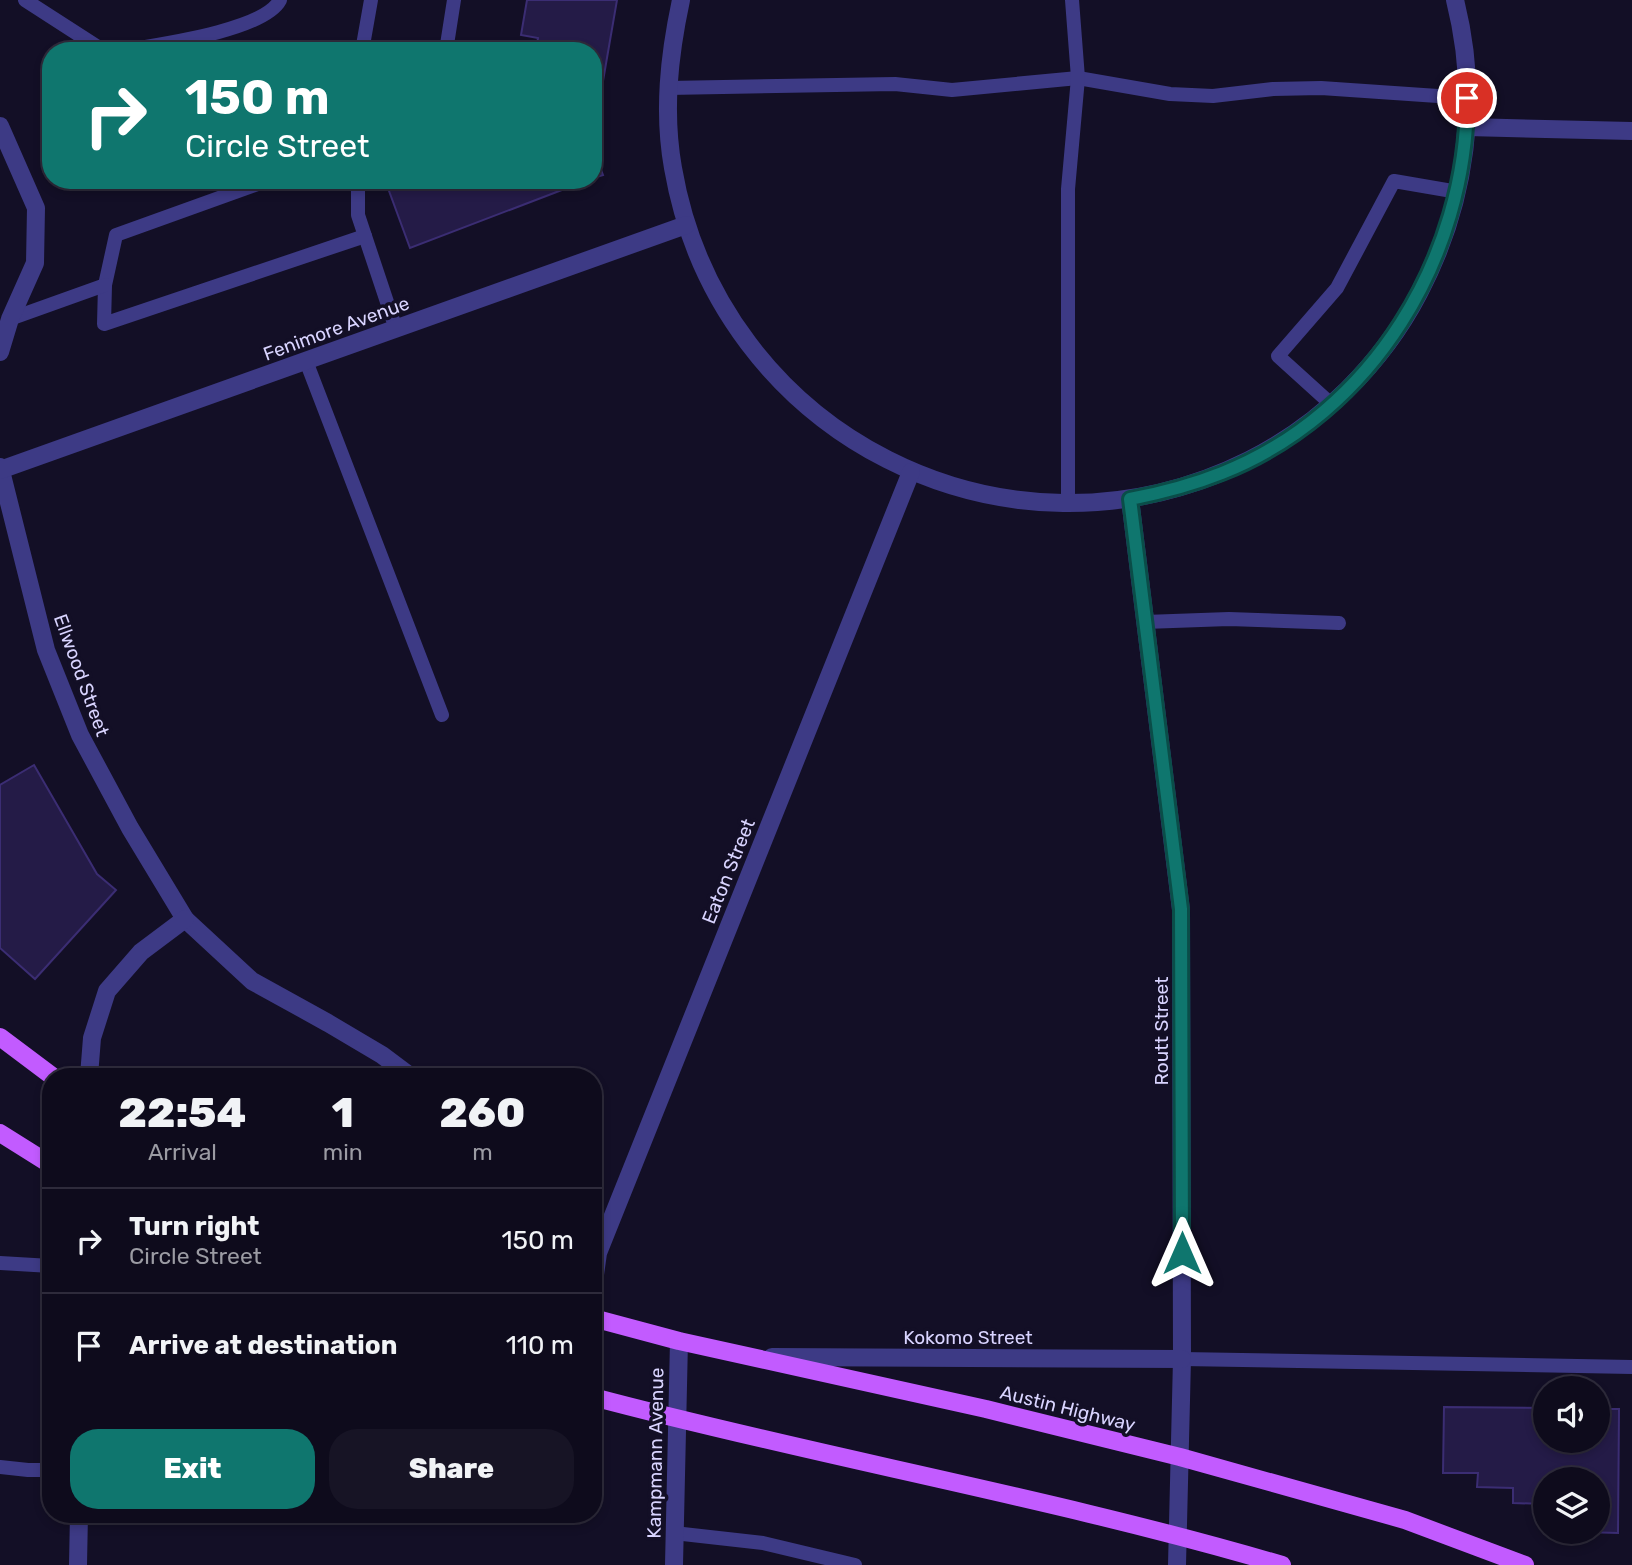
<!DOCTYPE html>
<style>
body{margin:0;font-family:Rubik,sans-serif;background:#171425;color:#f1f3f6;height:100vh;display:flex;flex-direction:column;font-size:26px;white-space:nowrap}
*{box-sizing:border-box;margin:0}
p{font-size:23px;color:#9b9ba3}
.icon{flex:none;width:38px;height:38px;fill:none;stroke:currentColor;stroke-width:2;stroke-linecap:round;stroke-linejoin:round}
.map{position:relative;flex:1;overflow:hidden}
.drawer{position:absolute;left:42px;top:1068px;width:560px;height:455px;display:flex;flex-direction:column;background:#0e0b1c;border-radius:28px;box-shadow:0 4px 10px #0003,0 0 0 2px #2e2b3b}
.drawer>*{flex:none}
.banner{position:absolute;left:42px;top:42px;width:560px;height:147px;border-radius:28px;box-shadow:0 4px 10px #0003,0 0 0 2px #2e2b3b;background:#0f766e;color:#fff;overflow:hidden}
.fabs{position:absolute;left:1533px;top:1376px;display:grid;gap:14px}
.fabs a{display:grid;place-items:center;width:77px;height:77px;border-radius:50%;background:#0e0b1c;box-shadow:0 4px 10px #0003,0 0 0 2px #2e2b3b;font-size:35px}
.pin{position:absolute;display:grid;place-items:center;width:60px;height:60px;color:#fff;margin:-30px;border:4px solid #fff;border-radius:50%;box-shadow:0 2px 7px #0007}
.me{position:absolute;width:77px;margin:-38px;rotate:0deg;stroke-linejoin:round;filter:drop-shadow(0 0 5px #0008)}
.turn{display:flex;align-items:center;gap:24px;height:147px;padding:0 28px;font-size:32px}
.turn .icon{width:91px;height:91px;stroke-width:2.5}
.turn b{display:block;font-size:49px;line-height:60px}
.eta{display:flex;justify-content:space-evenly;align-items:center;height:119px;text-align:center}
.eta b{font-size:42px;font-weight:800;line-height:49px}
.action{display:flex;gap:14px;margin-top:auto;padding:14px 28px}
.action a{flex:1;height:80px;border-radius:28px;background:#0f766e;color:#fff;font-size:28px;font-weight:800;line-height:80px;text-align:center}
.action a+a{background:#171425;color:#f1f3f6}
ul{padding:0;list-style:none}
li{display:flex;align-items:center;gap:21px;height:105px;padding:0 28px;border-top:2px solid #2e2b3b}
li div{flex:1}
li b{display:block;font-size:26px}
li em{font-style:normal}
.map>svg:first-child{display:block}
.building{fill:#241b47;stroke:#3b2d73;stroke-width:2}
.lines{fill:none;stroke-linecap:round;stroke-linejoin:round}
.service{stroke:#3d3a85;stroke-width:14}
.minor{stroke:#3d3a85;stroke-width:18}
.primary{stroke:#c25bff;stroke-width:18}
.route-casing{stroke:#0a4d48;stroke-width:18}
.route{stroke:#0f766e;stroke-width:12}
.labels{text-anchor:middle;stroke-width:7;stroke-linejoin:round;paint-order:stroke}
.street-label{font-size:19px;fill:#d9d4ff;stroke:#130f26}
</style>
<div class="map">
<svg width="1632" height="1565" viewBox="0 0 1632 1565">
<rect width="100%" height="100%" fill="#130f26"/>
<g class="building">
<path d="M527,0h90l-14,81 -10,-2v-28h-57l2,-13 -17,-3z"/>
<path d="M593,149l10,26 -10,3z"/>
<path d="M385,180h203l-178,68z"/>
<path d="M34,765l63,109 19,16 -81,89 -35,-31v-163z"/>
<path d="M1444,1407l101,1v32h53v-31h21l-1,124 -35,-1 15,-1v-52h-53v25l-32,-1v-15l-36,-1 1,-14h-35z"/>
</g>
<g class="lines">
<g class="service">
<path d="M25,0l79,51"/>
<path d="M120,51c35,-6 144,-20 160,-51"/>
<path d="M362,51l9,-51"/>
<path d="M446,51l8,-51"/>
<path d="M668,88l227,-4 57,6 126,-12 92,16 43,2 60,-7 48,-1 146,10"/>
<path d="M269,180l-153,55 -11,50 -1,39 261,-88"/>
<path d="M358,180v35l38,114"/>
<path d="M10,319l95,-34"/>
<path d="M306,361l136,354"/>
<path d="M1331,404l-53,-48 59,-68 57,-107 64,11"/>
<path d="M1068,504v-315l10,-111 -6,-78"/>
<path d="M1145,622l84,-3 110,4"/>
<path d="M0,1263l51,3"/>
<path d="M1182,1359l450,8"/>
<path d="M0,1467l28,3h23"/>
<path d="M674,1533l89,10 92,22"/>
</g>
<g class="minor">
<path d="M681,0c-12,56 -18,112 -8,168 46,267 334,413 576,292 72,-36 133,-96 170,-167 48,-91 61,-194 36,-293"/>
<path d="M0,126l36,82 -1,55 -25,56 -10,33"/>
<path d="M1467,127l165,4"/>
<path d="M0,467l46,183 34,85 50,93 55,91 67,62 76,42 54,32 28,21"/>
<path d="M0,470l686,-245"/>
<path d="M1130,499l51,411 1,449 -5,206"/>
<path d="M89,1076l3,-38 15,-47 34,-39 44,-33"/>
<path d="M593,1289l5,-36 313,-781"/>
<path d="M772,1357l410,2"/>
<path d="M78,1565l1,-51"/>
<path d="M674,1565l5,-224"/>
</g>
<g class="primary">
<path d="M0,1037l52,39"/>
<path d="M0,1133l51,32"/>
<path d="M593,1318l86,23 307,68 194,48 225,63 120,45"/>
<path d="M593,1397c229,61 462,101 689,168"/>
</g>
</g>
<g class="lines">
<defs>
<path id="route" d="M1182,1253l-1,-344 -51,-410c31,-6 62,-14 92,-26 151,-60 245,-216 245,-375"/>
</defs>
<use href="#route" class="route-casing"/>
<use href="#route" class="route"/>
</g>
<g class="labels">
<g class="street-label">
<text transform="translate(336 328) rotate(-20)" y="7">Fenimore Avenue</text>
<text transform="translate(82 675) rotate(70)" y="7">Ellwood Street</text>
<text transform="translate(728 871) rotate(-68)" y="7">Eaton Street</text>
<text transform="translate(1161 1031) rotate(-90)" y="7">Routt Street</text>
<text x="968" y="1344">Kokomo Street</text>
<text transform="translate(1068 1408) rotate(14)" y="7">Austin Highway</text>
<text transform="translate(655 1453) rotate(-89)" y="7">Kampmann Avenue</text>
</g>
</g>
</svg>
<div class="fabs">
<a><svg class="icon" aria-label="sound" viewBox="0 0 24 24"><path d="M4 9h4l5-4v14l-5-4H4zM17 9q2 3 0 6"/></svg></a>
<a><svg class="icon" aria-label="layers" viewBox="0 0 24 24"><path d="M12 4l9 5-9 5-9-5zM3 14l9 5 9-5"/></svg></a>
</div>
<div class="pin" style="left:1467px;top:98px;background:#d93025"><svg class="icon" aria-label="arrive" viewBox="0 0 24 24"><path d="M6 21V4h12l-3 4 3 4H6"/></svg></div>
<svg class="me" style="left:1182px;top:1253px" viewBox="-20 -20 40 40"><path d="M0-17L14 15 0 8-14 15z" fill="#0f766e" stroke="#fff" stroke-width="4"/></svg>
<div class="banner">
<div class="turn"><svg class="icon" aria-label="right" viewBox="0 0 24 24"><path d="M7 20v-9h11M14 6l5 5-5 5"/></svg><div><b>150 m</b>Circle Street</div></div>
</div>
<section class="drawer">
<div class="eta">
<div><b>22:54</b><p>Arrival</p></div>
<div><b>1</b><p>min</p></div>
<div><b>260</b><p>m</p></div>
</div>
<ul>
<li><svg class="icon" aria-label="right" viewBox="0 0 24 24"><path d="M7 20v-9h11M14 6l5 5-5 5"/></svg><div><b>Turn right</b><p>Circle Street</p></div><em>150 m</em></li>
<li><svg class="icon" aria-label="arrive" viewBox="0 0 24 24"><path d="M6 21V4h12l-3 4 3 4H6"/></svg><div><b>Arrive at destination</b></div><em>110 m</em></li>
</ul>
<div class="action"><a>Exit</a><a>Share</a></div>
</section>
</div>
